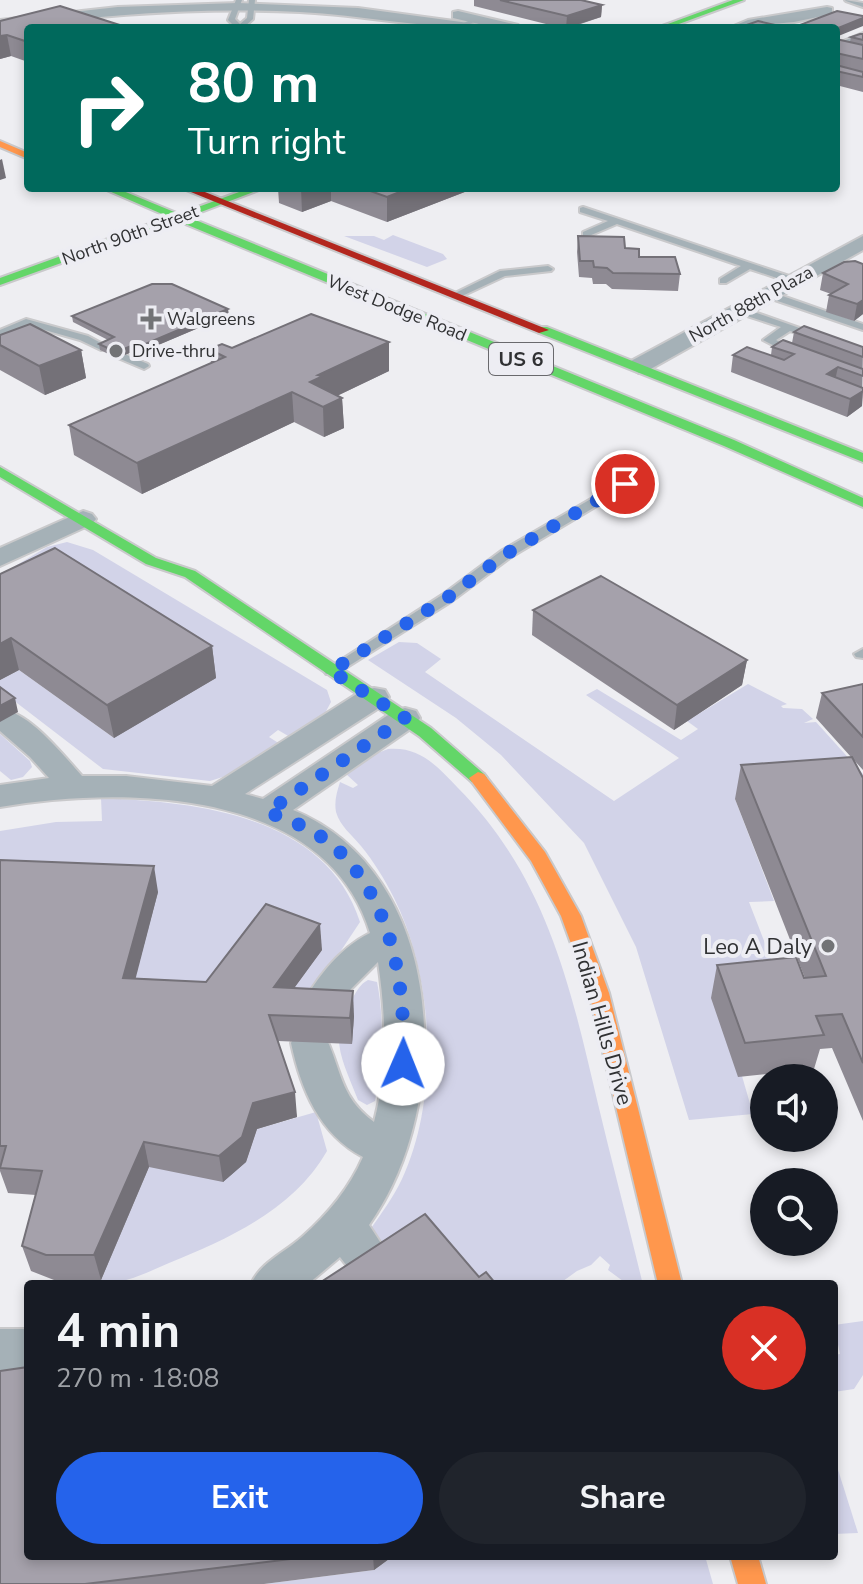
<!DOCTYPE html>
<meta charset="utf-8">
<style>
body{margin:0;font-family:"Nunito Sans",sans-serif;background:#20242c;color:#f1f3f6;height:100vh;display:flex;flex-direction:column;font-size:30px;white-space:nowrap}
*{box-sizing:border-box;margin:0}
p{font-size:26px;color:#9ea1a6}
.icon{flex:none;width:44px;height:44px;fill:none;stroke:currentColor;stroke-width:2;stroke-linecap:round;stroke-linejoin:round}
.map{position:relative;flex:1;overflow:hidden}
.drawer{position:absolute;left:24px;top:1280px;width:814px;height:280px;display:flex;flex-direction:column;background:#171b24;border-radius:8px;box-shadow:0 4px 12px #0003}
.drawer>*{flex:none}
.banner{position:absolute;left:24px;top:24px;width:816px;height:168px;border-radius:8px;box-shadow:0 4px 12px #0003;background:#00695c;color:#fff;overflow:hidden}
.buttons{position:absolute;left:750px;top:1064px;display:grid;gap:16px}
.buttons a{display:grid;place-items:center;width:88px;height:88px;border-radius:50%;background:#171b24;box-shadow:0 4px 12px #0003;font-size:40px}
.pin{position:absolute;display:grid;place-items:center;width:68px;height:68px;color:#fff;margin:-34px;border:4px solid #fff;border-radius:50%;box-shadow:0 2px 8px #0007}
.me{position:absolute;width:88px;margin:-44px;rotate:1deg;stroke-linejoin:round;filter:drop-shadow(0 0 6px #0008)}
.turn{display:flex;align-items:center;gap:28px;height:168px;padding:0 32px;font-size:36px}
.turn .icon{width:104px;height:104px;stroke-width:2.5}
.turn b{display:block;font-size:56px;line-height:68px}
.round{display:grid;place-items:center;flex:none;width:84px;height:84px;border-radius:42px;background:#20242c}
.summary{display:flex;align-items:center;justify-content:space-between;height:136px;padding:0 32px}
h1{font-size:48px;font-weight:700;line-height:60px}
.primary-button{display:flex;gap:16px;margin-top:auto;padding:16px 32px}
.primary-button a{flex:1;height:92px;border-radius:48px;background:#2563eb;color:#fff;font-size:32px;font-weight:700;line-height:92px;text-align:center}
.primary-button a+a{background:#20242c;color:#f1f3f6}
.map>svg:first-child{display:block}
.green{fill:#d2d3e8}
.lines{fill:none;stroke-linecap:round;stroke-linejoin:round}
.lane-casing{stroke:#c9c9cb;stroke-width:4}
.street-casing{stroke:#c9c9cb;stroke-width:4}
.fast-casing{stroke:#c9c9cb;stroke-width:4}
.slow-casing{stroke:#c9c9cb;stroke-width:4}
.jam-casing{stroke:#c9c9cb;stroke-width:4}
.lane{fill:#a5b1b7;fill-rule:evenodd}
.street{fill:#a5b1b7;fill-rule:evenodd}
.fast{fill:#63d668;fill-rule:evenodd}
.slow{fill:#ff974d;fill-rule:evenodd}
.jam{fill:#b3261e;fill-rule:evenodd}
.wall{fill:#8e8a93}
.shaded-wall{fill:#747178}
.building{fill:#a5a1ab;stroke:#747178;stroke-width:2}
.route{stroke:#2563eb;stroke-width:14;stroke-dasharray:0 25.2}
.poi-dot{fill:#727376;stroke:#ededf3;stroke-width:3}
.labels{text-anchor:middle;stroke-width:8;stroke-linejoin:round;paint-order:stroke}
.far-street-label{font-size:18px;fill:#303133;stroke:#ededf3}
.far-poi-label{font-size:18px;fill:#303133;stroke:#ededf3;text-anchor:start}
.shield{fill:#ededf3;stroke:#69696d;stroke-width:2}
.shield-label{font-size:20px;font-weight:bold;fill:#303133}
.poi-label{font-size:22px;fill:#303133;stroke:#ededf3;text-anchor:end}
.street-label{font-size:22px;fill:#303133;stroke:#ededf3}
</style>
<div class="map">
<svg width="863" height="1584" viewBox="0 0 863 1584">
<rect width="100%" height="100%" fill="#eeeef2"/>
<g class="green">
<path d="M393,235l50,19 4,5 -20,8 -83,-31h30l10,4z"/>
<path d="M67,542l26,8 234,140 4,12 -7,13 -34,22 -12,-7 -9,7 11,7 -51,31 -19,6 -107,-12 -103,-79v-10l19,-10 95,68 -99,-172 32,-19z"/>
<path d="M399,642l18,1 24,16 -16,13 189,129 65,-43 -93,-63 11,-6 84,51 17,-11 -11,-8 61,-37 39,20 -6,2 2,2 19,1 11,10 -9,4 12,-1 47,52v56l-128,-31 39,102 -25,1 29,75 -36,99 11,38 -64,6 -53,-173 -52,-104 -83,-88 -45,-37 -88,-58z"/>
<path d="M0,734l30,27 2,6 -9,10 -12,3 -11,-9z"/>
<path d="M388,749c32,-3 50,18 70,39 89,90 112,197 140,316 14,59 30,118 44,177l-3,3h-12l-19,-14 2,-5 -10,-9 -9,9 -14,6 -18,13h-96l-73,-22 -21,-31c12,-17 24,-33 33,-52 38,-82 32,-201 -8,-281 -9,-18 -20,-36 -33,-52 -9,-11 -21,-20 -25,-34 -2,-11 1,-20 4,-30l13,6 5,-3 -12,-11 19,-16z"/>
<path d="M101,798c96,4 225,17 259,124l-55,83 -95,3 -81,-4 -129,-119v-54l56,-9 46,-1z"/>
<path d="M368,980l9,2c8,40 5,80 -2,119l-8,4 -9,-5c-14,-37 -32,-64 -6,-101 5,-8 8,-15 16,-19z"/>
<path d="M316,1112l11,39c-33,58 -98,88 -158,112 -23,10 -44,21 -70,21l50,-117 97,-5 11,-33z"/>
<path d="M863,1321v54l-9,14 -20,3v-37l6,-1 -6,-29z"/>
<path d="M834,1457l24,76 -24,1z"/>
<path d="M393,1556h312l8,28h-449l110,-14z"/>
</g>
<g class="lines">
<defs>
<g id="lane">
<path d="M236,0h6l-7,19 5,5 7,-6 2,-18h6l-2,19 -10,9h-7l-8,-8z"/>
<path d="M845,0l18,3v4l-17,-6z"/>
<path d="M476,18l5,1 -21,9h-9z"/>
<path d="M863,33v5l-20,8 20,5v4l-27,-6v-5z"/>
<path d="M583,207l212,71 2,2 -5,3 -42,-14 -24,14h-6v-4l21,-13 -124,-42 -28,12h-6v-4l25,-11 -28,-9v-4z"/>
<path d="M548,266l5,3 -2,2 -46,5 -45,21 -9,-2 49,-24z"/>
<path d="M763,292h8l92,32v6l-100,-34z"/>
<path d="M735,308h8l79,28 -5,3 -27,-8 -14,9 23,12 -9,2 -27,-14 18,-13 -46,-15z"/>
<path d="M26,319l62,17 22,12 -9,2 -21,-10 -53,-15 -27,12v-7z"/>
<path d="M122,353l26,11 1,2 -5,3 -26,-11v-4z"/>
<path d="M648,466l4,1v6l-141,84 -59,44 -116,73h-10l-2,-3 118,-76 59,-44z"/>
<path d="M863,649v9l-7,-1 -2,-3z"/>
</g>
<g id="street">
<path d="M238,3l120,5 118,16 7,4c-61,0 -122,-13 -183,-16 -101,-5 -201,3 -300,16v-8l118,-13z"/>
<path d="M827,7l5,1v6l-38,8 -65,6 19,-8z"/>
<path d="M458,11l60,14 2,3h-24l-43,-10v-6z"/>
<path d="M863,236v14l-216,121 -8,2 -11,-7 3,-5z"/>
<path d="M83,511l9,3 4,5 -4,5 -92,42v-18z"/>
<path d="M374,688l11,2 4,7 -4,7 -140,90 18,5 131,-88 11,-3 11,3 4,7 -4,7 -123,85c154,63 163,293 76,415l30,46 -6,13h-32l-21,-27 -32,27h-57c10,-22 33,-31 51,-47 26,-23 47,-48 61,-80 -44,-23 -62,-68 -72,-114l6,-11 13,-4 -8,-3 -6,-10c18,-33 40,-65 74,-82 -44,-146 -247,-147 -370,-126v-22l49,-7 -19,-21 -30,-26v-21c26,-2 65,47 82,66h44l86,10 151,-96zM378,962c8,54 10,107 -4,160 -36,-26 -32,-55 -51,-90l-8,-2 13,-5 22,-35z"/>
<rect x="0" y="1329" width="28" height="44"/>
</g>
<g id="fast">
<path d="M733,0h11l-76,28h-11z"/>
<path d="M102,188h14l63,26 71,-26h14l-76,29 546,223 129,58v9l-139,-61 -546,-225 -178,64v-7l169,-61z"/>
<path d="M539,327h8l316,126v9l-324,-129z"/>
<path d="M0,467l156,91 39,13 236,157 53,46 3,4 -3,4h-12l-53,-46 -234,-159 -39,-13 -146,-87z"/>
</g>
<g id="slow">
<path d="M0,141l28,12v6l-28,-12z"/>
<path d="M478,772l6,2 61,78 36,64 28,77 73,291h-24l-69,-291 -28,-77 -30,-55 -62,-83z"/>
<path d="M730,1556h28l8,28h-28z"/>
</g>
<path id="jam" d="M181,188h14l354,142 -10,3z"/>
</defs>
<use href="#lane" class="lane-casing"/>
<use href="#street" class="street-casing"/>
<use href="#fast" class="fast-casing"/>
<use href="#slow" class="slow-casing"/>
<use href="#jam" class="jam-casing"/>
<use href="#lane" class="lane"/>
<use href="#street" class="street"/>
<use href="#fast" class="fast"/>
<use href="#slow" class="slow"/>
<use href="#jam" class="jam"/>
</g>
<g class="wall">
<path d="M474,0h107l21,5 -1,12 -32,11h-7l-88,-22z"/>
<path d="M0,21l126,6 1,1h-99v34l-17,-6 -11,3z"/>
<path d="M863,34v58l-27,-7v-46l14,3 1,-5z"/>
<path d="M278,188h197l-88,34 -56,-21 -29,11 -23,-9z"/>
<path d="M578,236l47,12 14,9 41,17 -2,17 -66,-2 -6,-5h-13l-1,-6 -13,-1 -2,-25z"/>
<path d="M863,264v50l-9,7 -28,-9 3,-17 2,-1 -11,-4 3,-17z"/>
<path d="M229,315l-92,39 -5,-2 -15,6 -17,-8 -1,-6 9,-4 -35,-18 -1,-6z"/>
<path d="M794,332l69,15 -1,59 -15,11 -116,-45 2,-17h38l1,-8 20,-4z"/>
<path d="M0,335l81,15 5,28 -41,17 -45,-25z"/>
<path d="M232,348l157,23 -52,25 5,2 2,30 -20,9 -30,-15 -152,72 -68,-39 -5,-30 142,-62 -2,-14z"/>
<path d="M0,574l212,72 4,32 -102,60 -95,-68 -19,10z"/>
<path d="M533,610l214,50 -5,25 -68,45 -142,-95z"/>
<path d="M863,684v86l-10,-11 10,19v343l-31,-73 -12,1 -6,20 -76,8 -27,-79 6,-33 88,13 -70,-179 6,-34 110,-8 -35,-39 6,-25z"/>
<path d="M0,860l158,32 -23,86 71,4 116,-32 -28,38 60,28 -2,28 -74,-3 19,76 -40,12 -11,33 -23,20 -74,-15 -48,113h-47l-23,-9 -9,-25 14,-51 -28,-2 -8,-22z"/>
<path d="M28,1556h365l-19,14 -110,14h-264z"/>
</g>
<g class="shaded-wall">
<path d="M602,5l-1,12 -35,11 1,-12z"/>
<path d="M863,18v8l-27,11v-8z"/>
<path d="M7,35l4,21 -11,3v-23z"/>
<path d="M2,159l4,19 -6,2v-20z"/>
<path d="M301,188h30v13l-29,11z"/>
<path d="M410,188h65l-88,34v-25z"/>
<path d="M863,300v14l-9,7 3,-17z"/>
<path d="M228,309l1,6 -92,39 -1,-6z"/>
<path d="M389,342v29l-65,31 -14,-20 8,-7z"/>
<path d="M131,346l1,6 -15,6 -1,-6z"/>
<path d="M81,350l5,28 -41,17 -6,-29z"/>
<path d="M838,367l-4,18 -7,-11z"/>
<path d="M863,391l-1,15 -15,11 3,-18z"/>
<path d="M292,392l2,30 -152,72 -5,-31z"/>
<path d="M342,398l2,30 -20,9 -1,-30z"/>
<path d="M11,638l8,32 -19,10v-36z"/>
<path d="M212,646l4,32 -102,60 -7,-33z"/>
<path d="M747,660l-5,25 -68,45 3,-25z"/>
<path d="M15,698l3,14 -18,10v-16z"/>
<path d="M154,866l4,26 -29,112 -6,-26z"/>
<path d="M320,924l2,26 -46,63 -2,-26z"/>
<path d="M353,991l1,25 -2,28 -2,-26z"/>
<path d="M295,1092l2,25 -40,12 -11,33 -23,20 -4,-26 34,-53z"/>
<path d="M144,1142l5,25 -48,113 -7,-25z"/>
<path d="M373,1556h20l-19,14z"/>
</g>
<g class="building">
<path d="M500,0h81l21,5 -35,11z"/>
<path d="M60,6l66,21 -98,1v14l-21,-7 -7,1v-15z"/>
<path d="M837,11l26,5v2l-27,11 -32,-1 -7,-2z"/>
<path d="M758,21l30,7h-50z"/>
<path d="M860,34h3v6l-12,-3z"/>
<path d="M836,39l27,6v14l-27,-6z"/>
<path d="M836,65l27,7v5l-27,-6z"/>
<path d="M362,188h48l-23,9z"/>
<path d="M578,236l46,1 1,11 14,1v8h36l5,17 -67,-1 -6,-5 -13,-1 -1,-6h-13z"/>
<path d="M855,261l8,3v36l-6,4 -28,-9 19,-11 -25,-11 21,-11z"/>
<path d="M152,284h20l56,25 -92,39 -5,-2 -15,6 -17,-8 15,-7 -42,-21z"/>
<path d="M311,314l78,28 -71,33 5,1 -13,6 32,16 -19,9 -31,-15 -155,71 -68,-38 156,-68 -16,-8 13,-5 10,4z"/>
<path d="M30,324l51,26 -42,16 -39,-21v-10z"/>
<path d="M804,326l59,21v10l-69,-25z"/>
<path d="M783,340l80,29v7l-25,-9 -11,7 36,14v3l-13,8 -117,-44 14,-8 37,13 10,-6 -22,-7z"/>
<path d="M55,548l157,98 -105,59 -96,-67 -11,6v-70z"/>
<path d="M601,576l146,84 -70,45 -144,-95z"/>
<path d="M863,684v53l-41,-44z"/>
<path d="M0,687l15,11 -15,8z"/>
<path d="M852,757l11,21v285l-21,-49 -26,2 8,19 -79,8 -28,-78 79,-8 8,21 22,-2 -85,-211z"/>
<path d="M0,860l154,6 -31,112 83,4 60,-78 54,20 -46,63 79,4 -3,27 -81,-3 26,77 -42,11 -11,34 -23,19 -75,-14 -50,113h-48l-24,-9 20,-75 -42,-3 6,-22h-6z"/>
<path d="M425,1214l54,63 7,-5 10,12h-178z"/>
<path d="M28,1367v189h287l-230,28h-85v-213z"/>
</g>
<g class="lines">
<path class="route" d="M403,1064c3,-75 -9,-159 -65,-214 -20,-19 -46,-29 -71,-38l138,-94 -74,-47 116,-73 59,-44 119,-70"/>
</g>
<g class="poi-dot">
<path d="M147 307h8v8h8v8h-8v8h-8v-8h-8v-8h8z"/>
<circle cx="116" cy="351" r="8"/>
<circle cx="828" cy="946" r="8"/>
</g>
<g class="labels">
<g class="far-street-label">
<text transform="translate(130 235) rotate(-20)" y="6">North 90th Street</text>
<text transform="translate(751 304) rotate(-29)" y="6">North 88th Plaza</text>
<text transform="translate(397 308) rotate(22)" y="6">West Dodge Road</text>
</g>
<g class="far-poi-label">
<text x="167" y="325">Walgreens</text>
<text x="132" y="357">Drive-thru</text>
</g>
<rect class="shield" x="489" y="343" width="64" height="32" rx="6"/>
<g class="shield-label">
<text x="521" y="366">US 6</text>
</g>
<g class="poi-label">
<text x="812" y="954">Leo A Daly</text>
</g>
<g class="street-label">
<text transform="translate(603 1023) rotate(74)" y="8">Indian Hills Drive</text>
</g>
</g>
</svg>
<div class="buttons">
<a><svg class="icon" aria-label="sound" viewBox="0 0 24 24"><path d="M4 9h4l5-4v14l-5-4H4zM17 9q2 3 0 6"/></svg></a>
<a><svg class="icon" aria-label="search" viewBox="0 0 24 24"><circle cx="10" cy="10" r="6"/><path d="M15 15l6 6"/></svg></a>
</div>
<div class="pin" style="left:625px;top:484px;background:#d93025"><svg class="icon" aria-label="arrive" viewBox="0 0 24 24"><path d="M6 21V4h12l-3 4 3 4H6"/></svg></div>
<svg class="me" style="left:403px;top:1064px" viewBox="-20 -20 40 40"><circle r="19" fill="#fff"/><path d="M0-13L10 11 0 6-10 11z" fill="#2563eb"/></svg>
<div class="banner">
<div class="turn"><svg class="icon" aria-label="right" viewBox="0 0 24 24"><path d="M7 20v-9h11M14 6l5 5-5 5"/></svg><div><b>80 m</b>Turn right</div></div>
</div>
<section class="drawer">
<div class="summary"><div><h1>4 min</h1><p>270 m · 18:08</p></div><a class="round" style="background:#d93025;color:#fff"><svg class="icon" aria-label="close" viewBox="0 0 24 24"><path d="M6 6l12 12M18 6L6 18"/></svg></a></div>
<div class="primary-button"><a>Exit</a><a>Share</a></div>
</section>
</div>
